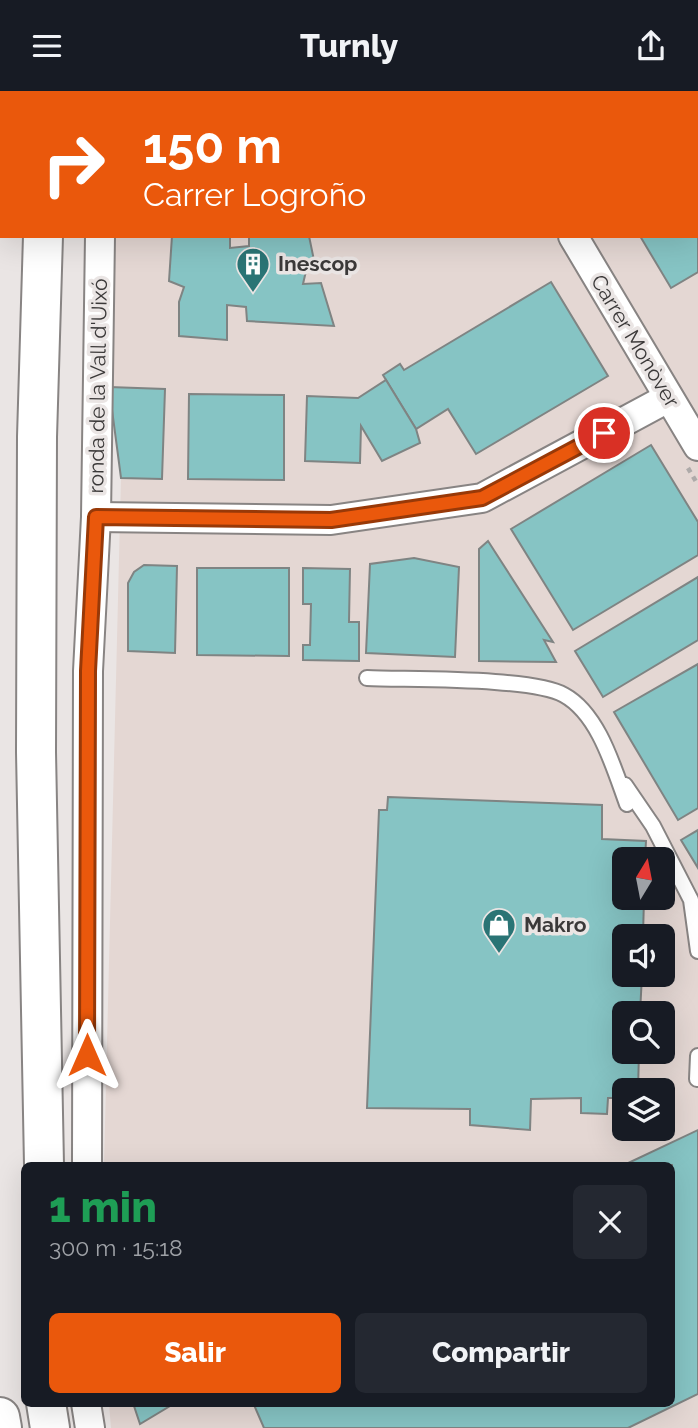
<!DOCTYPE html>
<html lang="es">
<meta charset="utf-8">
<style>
body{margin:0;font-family:Raleway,sans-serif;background:#242831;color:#f1f3f6;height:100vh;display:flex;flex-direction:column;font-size:26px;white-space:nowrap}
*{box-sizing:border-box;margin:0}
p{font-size:23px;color:#9ea1a6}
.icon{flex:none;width:38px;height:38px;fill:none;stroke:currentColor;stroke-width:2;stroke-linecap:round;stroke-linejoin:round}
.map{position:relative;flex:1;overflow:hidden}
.panel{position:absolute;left:21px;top:1071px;width:654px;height:245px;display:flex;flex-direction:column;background:#171b24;border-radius:10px;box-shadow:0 7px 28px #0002}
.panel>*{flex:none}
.guide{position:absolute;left:0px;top:0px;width:698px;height:147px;box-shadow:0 7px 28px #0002;background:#ea580c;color:#fff;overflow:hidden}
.needle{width:46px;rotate:10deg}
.buttons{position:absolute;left:612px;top:756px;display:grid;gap:14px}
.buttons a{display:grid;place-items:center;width:63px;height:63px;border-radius:10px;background:#171b24;box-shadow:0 7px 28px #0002;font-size:35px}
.pin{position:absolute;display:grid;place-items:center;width:60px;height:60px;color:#fff;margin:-30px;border:4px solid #fff;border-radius:50%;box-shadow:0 2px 7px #0007}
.me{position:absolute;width:77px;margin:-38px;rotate:0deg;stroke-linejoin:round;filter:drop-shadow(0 0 5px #0008)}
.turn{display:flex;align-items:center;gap:24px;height:147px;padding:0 28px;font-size:32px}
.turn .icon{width:91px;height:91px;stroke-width:2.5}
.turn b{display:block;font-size:49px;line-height:60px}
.round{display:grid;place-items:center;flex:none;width:74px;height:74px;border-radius:10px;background:#242831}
.headline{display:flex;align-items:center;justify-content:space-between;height:119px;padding:0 28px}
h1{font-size:42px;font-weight:800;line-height:52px;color:#1e9e55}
.action{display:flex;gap:14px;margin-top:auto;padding:14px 28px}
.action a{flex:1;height:80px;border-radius:10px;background:#ea580c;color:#fff;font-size:28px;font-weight:800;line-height:80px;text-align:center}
.action a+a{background:#242831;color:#f1f3f6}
header{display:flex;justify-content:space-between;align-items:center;height:91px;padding:0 28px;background:#171b24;font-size:32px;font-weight:800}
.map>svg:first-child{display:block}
.built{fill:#e4d7d3;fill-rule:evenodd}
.building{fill:#86c4c4;stroke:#7f8483;stroke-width:2}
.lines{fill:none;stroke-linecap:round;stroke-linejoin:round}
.service-casing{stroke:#888483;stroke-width:18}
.minor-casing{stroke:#888483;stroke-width:32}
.primary-casing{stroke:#888483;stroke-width:42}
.path{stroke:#aeaaa9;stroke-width:4.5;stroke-dasharray:5 5;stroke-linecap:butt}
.service{stroke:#fff;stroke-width:14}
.minor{stroke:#fff;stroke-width:28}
.primary{stroke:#fff;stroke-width:38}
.route-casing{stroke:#983908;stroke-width:18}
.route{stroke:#ea580c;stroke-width:12}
.labels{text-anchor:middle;stroke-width:7;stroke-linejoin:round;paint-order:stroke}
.poi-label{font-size:21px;font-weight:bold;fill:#3b3939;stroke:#eae5e4;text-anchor:start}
.street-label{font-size:21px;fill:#3b3939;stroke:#eae5e4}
</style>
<header><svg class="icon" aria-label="menu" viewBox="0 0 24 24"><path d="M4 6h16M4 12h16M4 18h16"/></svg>Turnly<svg class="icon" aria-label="share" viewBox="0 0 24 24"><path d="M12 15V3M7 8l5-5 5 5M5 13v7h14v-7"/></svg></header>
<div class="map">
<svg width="698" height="1337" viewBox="0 0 698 1337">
<rect width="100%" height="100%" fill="#eae5e4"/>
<path class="built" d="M98,0h600v1337h-587l-2,-24 563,-1v-238h-568l17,-687v-66l-12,-25 -7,-151h594v-143zM625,768h38v39h-38zM625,845h38v39h-38zM625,922h38v39h-38zM625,999h38v39h-38z"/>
<g class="building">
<rect x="192" y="0" width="82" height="2"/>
<path d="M304,0h108l-3,2z"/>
<path d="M635,0h63v11l-2,-9z"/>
<path d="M698,53v128l-27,16 -31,-52h56z"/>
<path d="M172,145h58v12l19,-2v-10h60l7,34 -10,1 -3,13 18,-1 13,43 -87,-5 -1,-14 -19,-2v35l-48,-4v-34l5,-15 -15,-6z"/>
<path d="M551,191l57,94 -132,78 -28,-45 -32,20 -33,-54 17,-11 4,6z"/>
<path d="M386,289l30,49 4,14 -38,18 -21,-35 -1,37 -55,-2 2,-65 51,2z"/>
<path d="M109,296l56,2 -3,90 -41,-1z"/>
<path d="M189,303l95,1v85l-96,-1z"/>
<path d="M651,354l47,77v33l-125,75 -62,-101z"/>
<path d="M488,450l65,101 -9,-2 12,22 -77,-1v-112z"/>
<path d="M414,467l45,9 -4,90 -89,-4 4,-89z"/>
<path d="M144,474l33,1 -2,87 -47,-2v-68l6,-11z"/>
<path d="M197,477h92v88l-92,-1z"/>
<path d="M303,477l47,1 -1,53h10v39l-56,-1v-15h7l1,-41h-8z"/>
<path d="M698,486v63l-95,57 -28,-46z"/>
<path d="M698,573v144l-20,12 -64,-108z"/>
<path d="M388,706l214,8v34l44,2 -1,18h-20v39h19l-1,38h-18v39h17l-2,38h-15v39h14l-1,38h-13v24l-5,-1 1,-15h-13l-1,16 -26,-1v-15l-50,1 -1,31 -60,-5v-16l-103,-1 12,-298h8z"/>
<path d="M698,739v38l-17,-28z"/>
<path d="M698,1039v264l-70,34h-364l-10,-23 4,-2h414v-238h-48z"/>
<path d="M133,1312h42l-35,21z"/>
</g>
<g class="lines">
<defs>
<g id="service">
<path d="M367,587c42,2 165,-1 197,17 35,19 50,74 63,109"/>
<path d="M625,694l28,41 38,74 7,51"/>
<path d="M697,988l1,-23"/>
</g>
<g id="minor">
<path d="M488,0l1,2"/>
<path d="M121,2v-2"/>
<path d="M573,145l125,210"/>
<path d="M96,426l235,3 151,-22 186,-100"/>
<path d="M87,1074l1,-494 8,-154 4,-281"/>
<path d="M86,1312l4,25"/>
</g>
<g id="primary">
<path d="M45,0v2"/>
<path d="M43,145l-6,201 -1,315 8,413"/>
<path d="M46,1312l4,25"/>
<path d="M0,1326l2,11"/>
</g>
</defs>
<use href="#service" class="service-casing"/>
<use href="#minor" class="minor-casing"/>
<use href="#primary" class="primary-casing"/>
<path class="path" d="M688,377l10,17"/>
<use href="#service" class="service"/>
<use href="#minor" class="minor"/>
<use href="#primary" class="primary"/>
</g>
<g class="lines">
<defs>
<path id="route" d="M87,964l1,-384 8,-154 235,3 151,-22 122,-65"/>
</defs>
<use href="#route" class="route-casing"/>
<use href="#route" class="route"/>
</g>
<defs>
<symbol id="building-pin" viewBox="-11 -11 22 30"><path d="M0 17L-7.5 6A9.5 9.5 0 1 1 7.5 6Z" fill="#2a7475" stroke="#eae5e4"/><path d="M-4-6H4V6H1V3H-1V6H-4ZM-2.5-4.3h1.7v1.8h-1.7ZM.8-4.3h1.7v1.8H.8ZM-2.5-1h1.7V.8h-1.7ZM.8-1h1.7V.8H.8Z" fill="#fff"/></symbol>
<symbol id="shop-pin" viewBox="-11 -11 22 30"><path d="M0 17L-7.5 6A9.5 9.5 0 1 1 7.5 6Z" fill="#2a7475" stroke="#eae5e4"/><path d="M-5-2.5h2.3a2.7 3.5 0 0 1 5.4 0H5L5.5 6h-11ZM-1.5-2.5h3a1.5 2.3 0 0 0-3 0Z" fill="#fff"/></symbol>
</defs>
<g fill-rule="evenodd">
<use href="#building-pin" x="234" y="154" width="38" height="52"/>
<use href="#shop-pin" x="480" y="815" width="38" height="52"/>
</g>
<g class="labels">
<g class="poi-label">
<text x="278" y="180">Inescop</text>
<text x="524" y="841">Makro</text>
</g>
<g class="street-label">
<text transform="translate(635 250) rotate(59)" y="7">Carrer Monòver</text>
<text transform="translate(98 295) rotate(-89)" y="7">ronda de la Vall d'Uixó</text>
</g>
</g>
</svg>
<div class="buttons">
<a><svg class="needle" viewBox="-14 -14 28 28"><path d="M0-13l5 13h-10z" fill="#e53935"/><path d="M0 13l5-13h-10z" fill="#9ea1a6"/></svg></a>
<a><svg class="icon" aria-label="sound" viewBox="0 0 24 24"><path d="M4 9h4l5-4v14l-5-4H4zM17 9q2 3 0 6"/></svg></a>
<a><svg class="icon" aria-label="search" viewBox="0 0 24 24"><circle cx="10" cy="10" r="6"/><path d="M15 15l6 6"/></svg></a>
<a><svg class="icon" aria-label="layers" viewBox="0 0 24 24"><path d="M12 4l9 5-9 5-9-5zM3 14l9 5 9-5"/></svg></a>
</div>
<div class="pin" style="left:604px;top:342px;background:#d93025"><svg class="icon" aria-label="arrive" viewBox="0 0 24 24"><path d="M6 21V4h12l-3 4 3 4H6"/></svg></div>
<svg class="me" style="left:87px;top:964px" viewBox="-20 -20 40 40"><path d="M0-17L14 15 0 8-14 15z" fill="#ea580c" stroke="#fff" stroke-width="4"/></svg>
<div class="guide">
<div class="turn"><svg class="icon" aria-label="right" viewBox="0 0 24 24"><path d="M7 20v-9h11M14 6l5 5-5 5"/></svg><div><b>150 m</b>Carrer Logroño</div></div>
</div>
<section class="panel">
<div class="headline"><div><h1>1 min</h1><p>300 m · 15:18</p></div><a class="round"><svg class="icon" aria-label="close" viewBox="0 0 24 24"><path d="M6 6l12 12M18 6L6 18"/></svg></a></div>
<div class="action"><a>Salir</a><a>Compartir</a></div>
</section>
</div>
